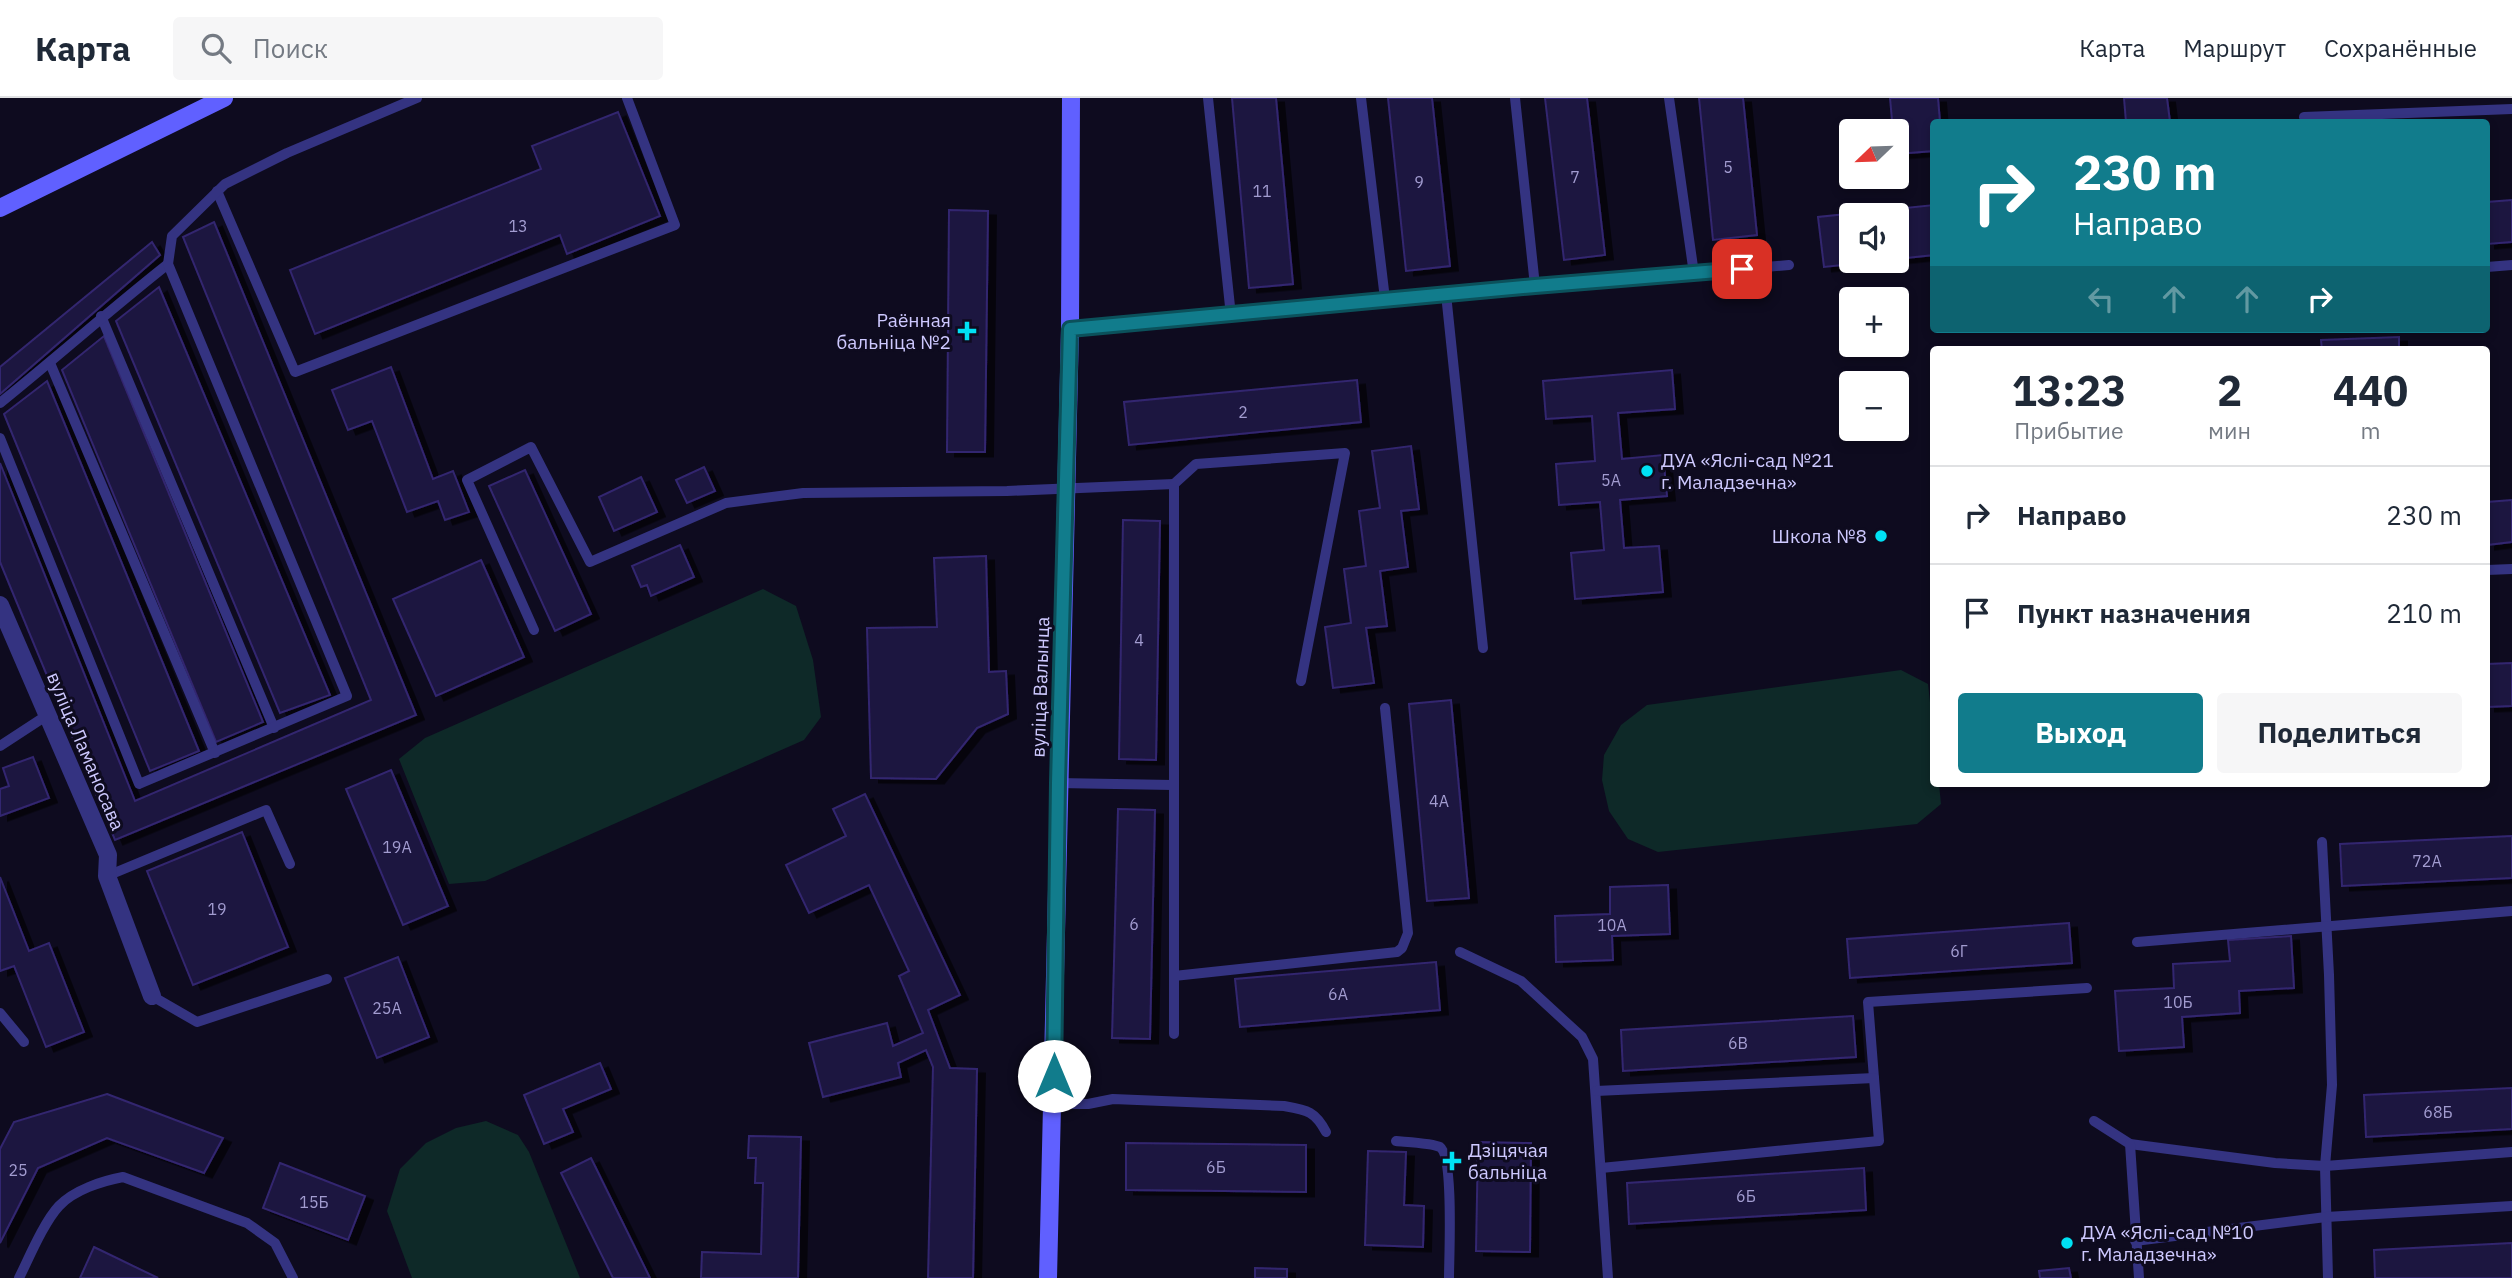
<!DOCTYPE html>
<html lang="ru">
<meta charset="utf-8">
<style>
body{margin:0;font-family:"IBM Plex Sans",sans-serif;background:#f6f6f7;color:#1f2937;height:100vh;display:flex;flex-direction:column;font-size:26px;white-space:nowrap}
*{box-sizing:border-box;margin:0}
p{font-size:23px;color:#747a83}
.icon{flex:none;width:38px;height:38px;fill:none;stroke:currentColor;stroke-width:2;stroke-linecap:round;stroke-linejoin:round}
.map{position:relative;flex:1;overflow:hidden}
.details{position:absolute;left:1930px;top:248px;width:560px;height:441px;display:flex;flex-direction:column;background:#fff;border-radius:7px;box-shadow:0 4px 10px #0003}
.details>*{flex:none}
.top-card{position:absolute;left:1930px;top:21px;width:560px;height:214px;border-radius:7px;box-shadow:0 4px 10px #0003;background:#117c8c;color:#fff;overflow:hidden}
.needle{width:46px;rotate:247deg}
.controls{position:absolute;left:1839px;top:21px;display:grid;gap:14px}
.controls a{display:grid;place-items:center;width:70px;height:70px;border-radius:7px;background:#fff;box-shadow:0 4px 10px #0003;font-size:35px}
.pin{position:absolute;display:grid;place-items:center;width:60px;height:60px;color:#fff;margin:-30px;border-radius:14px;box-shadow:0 4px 10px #0006}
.me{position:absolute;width:77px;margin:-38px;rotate:0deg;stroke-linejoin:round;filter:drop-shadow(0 0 5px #0008)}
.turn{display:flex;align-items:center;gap:24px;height:147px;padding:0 28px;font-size:32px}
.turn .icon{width:91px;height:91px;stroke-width:2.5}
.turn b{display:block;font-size:49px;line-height:60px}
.lanes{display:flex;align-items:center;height:66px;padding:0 28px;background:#0003;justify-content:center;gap:35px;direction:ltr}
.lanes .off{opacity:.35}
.eta{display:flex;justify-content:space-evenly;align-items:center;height:119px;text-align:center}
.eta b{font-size:42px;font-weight:800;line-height:49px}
.button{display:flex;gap:14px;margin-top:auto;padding:14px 28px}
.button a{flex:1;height:80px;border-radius:7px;background:#117c8c;color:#fff;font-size:28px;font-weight:800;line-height:80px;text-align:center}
.button a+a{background:#f6f6f7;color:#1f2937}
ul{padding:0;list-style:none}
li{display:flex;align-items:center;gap:21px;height:98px;padding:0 28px;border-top:2px solid #e0e1e3}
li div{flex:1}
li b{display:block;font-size:26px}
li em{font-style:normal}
header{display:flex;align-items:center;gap:42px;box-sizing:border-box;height:98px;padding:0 35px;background:#fff;border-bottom:2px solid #e0e1e3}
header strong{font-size:33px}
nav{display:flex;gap:38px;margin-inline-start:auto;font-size:24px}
.search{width:490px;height:63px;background:#f6f6f7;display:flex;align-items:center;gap:18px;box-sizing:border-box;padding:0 24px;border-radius:7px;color:#747a83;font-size:26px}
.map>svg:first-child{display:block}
.green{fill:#0e2928}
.building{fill:#1e1641;stroke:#33266f;stroke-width:2;filter:url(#shadow)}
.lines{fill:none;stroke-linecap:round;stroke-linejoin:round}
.lane{stroke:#343381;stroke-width:10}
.street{stroke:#343381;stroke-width:18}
.secondary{stroke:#6060ff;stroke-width:18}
.route-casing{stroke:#0b515b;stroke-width:18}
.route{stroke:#117c8c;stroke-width:12}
.poi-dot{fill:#00e1f4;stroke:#0e0b1f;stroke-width:2.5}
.labels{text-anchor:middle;stroke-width:6;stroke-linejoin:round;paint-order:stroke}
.number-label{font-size:16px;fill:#a29cd0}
.poi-label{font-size:19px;fill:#cec9ff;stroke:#0e0b1f;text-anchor:start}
.street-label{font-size:19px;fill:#cec9ff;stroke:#0e0b1f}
</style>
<header>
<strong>Карта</strong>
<div class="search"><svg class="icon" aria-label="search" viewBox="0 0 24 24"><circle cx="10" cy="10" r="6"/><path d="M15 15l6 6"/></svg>Поиск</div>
<nav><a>Карта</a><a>Маршрут</a><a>Сохранённые</a></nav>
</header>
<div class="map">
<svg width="2512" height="1180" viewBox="0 0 2512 1180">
<defs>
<filter id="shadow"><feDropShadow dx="8" dy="4.5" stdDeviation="0" flood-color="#0009"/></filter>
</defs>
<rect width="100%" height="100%" fill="#0e0b1f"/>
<g class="green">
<path d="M763,491l33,17 17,54 8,57 -17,23 -319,141 -36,3 -50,-125 26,-21z"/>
<path d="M1901,572l27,14 6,54v46h5l2,20 -24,20 -259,28 -30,-13 -19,-28 -7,-31 2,-25 17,-30 26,-20z"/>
<path d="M486,1023l32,14 11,17 51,126h-168l-25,-67 13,-42 26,-26 30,-15z"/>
</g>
<g class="building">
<path d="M1232,0h44l17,186 -44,4z"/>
<path d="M1388,0h44l18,168 -44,5z"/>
<path d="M1545,0h42l18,157 -41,5z"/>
<path d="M1699,0h44l14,137 -44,5z"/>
<path d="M1890,0h48l2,24h-6v29l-37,3v-23h-4z"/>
<path d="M2124,0h43l3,24h-44z"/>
<path d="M618,14l42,104 -93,38 -7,-19 -245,99 -25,-64 251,-101 -9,-23z"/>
<path d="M2512,102v42l-25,2v-42z"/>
<path d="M1934,107v50l-37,4v-44h-45v46h28l-56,6 -6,-50z"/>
<path d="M949,112l39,1 -3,241h-38z"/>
<path d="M214,124l202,493 -301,125 -115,-278v-99l135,338 236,-101 -188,-463z"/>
<path d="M152,144l8,13 -160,139v-27z"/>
<path d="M159,189l171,408 -50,18 -164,-392z"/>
<path d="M104,238l159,386 -47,20 -154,-372z"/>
<path d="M2399,239v13h-77l-1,-10z"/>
<path d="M391,269l42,112 20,-8 16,41 -24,8 -7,-19 -31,11 -35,-91 -24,9 -16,-40z"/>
<path d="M1672,272l3,39 -57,4 4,46 41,-4 4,41 -47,4 4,48 35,-2 4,46 -88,7 -4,-46 33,-3 -4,-48 -41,3 -3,-41 39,-3 -3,-45 -46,3 -3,-38z"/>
<path d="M1357,282l4,42 -232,23 -5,-43z"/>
<path d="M47,283l152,370 -49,20 -146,-357z"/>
<path d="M1411,348l8,63 -18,2 7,56 -28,4 7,55 -21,2 8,55 -41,5 -8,-61 26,-4 -7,-54 22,-3 -7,-55 21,-3 -8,-57z"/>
<path d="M704,369l11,24 -28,12 -11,-23z"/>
<path d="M525,372l66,144 -36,17 -66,-145z"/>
<path d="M641,379l16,35 -43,19 -15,-34z"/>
<path d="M2512,402v42l-25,3v-43z"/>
<path d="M1123,422l37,1 -4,239 -37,-1z"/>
<path d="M680,447l14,32 -43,19 -4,-11 -6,2 -9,-21z"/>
<path d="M986,458l3,116 17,-1 2,43 -31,14 -41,51 -65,-1 -4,-150 70,-1 -3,-69z"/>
<path d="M481,462l43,97 -88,39 -43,-97z"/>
<path d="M2512,565v43l-25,1v-43z"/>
<path d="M1451,602l18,198 -42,3 -18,-197z"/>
<path d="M33,659l16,41 -49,18v-27l9,-3 -6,-18z"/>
<path d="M391,672l57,136 -45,19 -57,-136z"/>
<path d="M865,696l95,201 -32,15 22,58 27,1 -4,209h-45l5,-211 -7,-17 -28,13 3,14 -78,20 -14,-54 78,-20 6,23 30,-13 -24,-57 10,-5 -40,-86 -60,28 -23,-48 60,-29 -13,-27z"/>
<path d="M1118,711l37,1 -5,229 -38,-1z"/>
<path d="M242,734l46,115 -95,38 -46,-114z"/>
<path d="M2512,738v42l-170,8 -2,-42z"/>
<path d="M0,779l29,74 20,-8 35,89 -38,15 -32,-81 -14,5z"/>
<path d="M1668,787l2,49 -58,2 1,24 -57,2 -1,-46 55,-2v-27z"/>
<path d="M2069,825l3,40 -222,15 -3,-39z"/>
<path d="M2291,838l3,52 -55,3 1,22 -58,4 2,30 -65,4 -4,-60 59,-3 -1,-24 57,-3 -2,-21z"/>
<path d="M398,859l31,80 -52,21 -32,-80z"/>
<path d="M1436,864l4,48 -200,17 -5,-48z"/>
<path d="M1853,918l3,41 -233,14 -2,-41z"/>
<path d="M600,965l11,26 -48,20 10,23 -29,12 -20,-49z"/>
<path d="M2512,990v41l-146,8 -2,-42z"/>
<path d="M107,996l116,44 -19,35 -97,-35 -69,30 -38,75v-94l14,-27z"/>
<path d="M749,1038l52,1 -3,141h-97l1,-26 59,2 2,-71h-8l1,-25h-8z"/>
<path d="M1478,1044l53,1 -1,109 -54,-1z"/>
<path d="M1126,1045l180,2v47l-180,-2z"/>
<path d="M1368,1053l38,1 -2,53 20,1 -1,41 -58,-2z"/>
<path d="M591,1060l59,120h-37l-52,-105z"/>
<path d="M280,1065l85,33 -17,44 -85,-32z"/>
<path d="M1864,1070l2,42 -237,14 -2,-41z"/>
<path d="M2512,1145v35h-137l-1,-28z"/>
<path d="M94,1149l64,31h-78z"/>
<path d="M1255,1170l32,1v9h-32z"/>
<path d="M2069,1170l2,10h-31l-1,-7z"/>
</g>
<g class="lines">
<g class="lane">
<path d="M1208,0l23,218"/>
<path d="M1361,0l24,201"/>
<path d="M1515,0l20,188"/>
<path d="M1669,0l25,176"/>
<path d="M2304,19l208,-8"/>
<path d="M217,93l78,181 380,-147 -48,-127"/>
<path d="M2487,169l25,-2"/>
<path d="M1446,196l37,354"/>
<path d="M101,218l173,412"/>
<path d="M1070,231l465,-43 254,-21"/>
<path d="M50,265l165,390"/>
<path d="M0,305c57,-46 111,-94 168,-139"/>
<path d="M0,340l139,346 208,-88 -179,-432 4,-28 53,-52 62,-31 130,-55"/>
<path d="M2487,472l25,-1"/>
<path d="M534,532l-67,-150 64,-33 59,115 136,-59 77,-10 204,-2 167,-7"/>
<path d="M0,648l49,-32"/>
<path d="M1058,685l115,2"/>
<path d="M2322,744l7,133 3,110 -7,81 3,112"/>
<path d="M107,778l159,-66 24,54"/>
<path d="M2137,844l375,-31"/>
<path d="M1460,854l61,29 61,56 11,22 15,219"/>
<path d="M1174,878l223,-24 5,-4 6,-15 -23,-225"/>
<path d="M152,898l45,26 130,-43"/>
<path d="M0,915l24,29"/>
<path d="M1174,936v-550l22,-20 149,-11 -44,228"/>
<path d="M1874,980l-6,-76 219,-14"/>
<path d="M1596,993l278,-13 5,63 -278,27"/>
<path d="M1054,1006h34l25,-5 171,7c23,4 31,5 42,26"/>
<path d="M2094,1023l36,23 145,19 50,3 187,-14"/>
<path d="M1396,1043c10,1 36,2 44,6 14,10 9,110 9,131"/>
<path d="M2130,1046l9,134"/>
<path d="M2135,1143l191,-24 186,-11"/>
<path d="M19,1180c10,-20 25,-56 40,-72 15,-16 43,-25 64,-29l124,46 28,20 18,35"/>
</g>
<path class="street" d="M0,507l108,250 -1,21 45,120"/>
<g class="secondary">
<path d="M0,110l224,-110"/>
<path d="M1048,1180l22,-949 1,-231"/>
</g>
</g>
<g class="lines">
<defs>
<path id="route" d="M1054,978l4,-293 12,-454 465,-43 207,-17"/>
</defs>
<use href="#route" class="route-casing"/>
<use href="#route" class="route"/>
</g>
<g class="poi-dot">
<path d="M963.5 222.5h7v7h7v7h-7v7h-7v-7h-7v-7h7z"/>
<circle cx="1647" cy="373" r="7"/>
<circle cx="1881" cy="438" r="7"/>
<path d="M1448.5 1052.5h7v7h7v7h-7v7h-7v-7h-7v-7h7z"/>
<circle cx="2067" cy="1145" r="7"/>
</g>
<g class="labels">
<g class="number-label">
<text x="1728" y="75">5</text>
<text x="1575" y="85">7</text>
<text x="1419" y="90">9</text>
<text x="1262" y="99">11</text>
<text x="518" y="134">13</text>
<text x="1243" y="320">2</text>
<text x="1611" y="388">5А</text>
<text x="1139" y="548">4</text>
<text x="1439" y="709">4А</text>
<text x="397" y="755">19А</text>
<text x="2427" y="769">72А</text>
<text x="217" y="817">19</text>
<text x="1134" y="832">6</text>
<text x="1612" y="833">10А</text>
<text x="1959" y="859">6Г</text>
<text x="1338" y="902">6А</text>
<text x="2178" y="910">10Б</text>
<text x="387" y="916">25А</text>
<text x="1738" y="951">6В</text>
<text x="2438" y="1020">68Б</text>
<text x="1216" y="1075">6Б</text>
<text x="18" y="1078">25</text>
<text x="1746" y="1104">6Б</text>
<text x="314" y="1110">15Б</text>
</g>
<g class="poi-label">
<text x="951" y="229" text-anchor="end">Раённая<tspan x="951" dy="22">бальніца №2</tspan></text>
<text x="1661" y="369">ДУА «Яслі-сад №21<tspan x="1661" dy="22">г. Маладзечна»</tspan></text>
<text x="1867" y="445" text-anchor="end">Школа №8</text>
<text x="1468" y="1059">Дзіцячая<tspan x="1468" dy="22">бальніца</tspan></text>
<text x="2081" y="1141">ДУА «Яслі-сад №10<tspan x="2081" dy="22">г. Маладзечна»</tspan></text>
</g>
<g class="street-label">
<text transform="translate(1040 589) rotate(-88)" y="7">вуліца Валынца</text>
<text transform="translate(86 653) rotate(67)" y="7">вуліца Ламаносава</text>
</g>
</g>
</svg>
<div class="controls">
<a><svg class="needle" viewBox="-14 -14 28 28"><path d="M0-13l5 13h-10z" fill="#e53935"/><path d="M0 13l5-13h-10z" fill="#747a83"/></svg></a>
<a><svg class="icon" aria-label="sound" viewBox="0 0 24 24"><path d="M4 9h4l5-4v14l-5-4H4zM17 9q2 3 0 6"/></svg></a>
<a>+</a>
<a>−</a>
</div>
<div class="pin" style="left:1742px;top:171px;background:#d93025"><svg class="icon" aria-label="arrive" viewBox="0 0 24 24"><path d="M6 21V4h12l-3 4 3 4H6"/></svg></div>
<svg class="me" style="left:1054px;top:978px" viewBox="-20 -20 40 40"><circle r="19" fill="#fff"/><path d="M0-13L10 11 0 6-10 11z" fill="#117c8c"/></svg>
<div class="top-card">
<div class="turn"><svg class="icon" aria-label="right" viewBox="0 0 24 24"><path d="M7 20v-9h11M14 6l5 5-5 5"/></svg><div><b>230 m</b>Направо</div></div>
<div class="lanes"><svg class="icon off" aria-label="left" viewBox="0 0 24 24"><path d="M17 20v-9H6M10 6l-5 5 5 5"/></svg><svg class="icon off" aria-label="ahead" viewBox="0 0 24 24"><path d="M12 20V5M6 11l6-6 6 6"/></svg><svg class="icon off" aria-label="ahead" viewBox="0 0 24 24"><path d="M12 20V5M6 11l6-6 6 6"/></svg><svg class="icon" aria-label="right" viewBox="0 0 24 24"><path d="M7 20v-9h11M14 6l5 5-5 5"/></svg></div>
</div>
<section class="details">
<div class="eta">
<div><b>13:23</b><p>Прибытие</p></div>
<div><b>2</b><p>мин</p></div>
<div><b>440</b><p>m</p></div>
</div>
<ul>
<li><svg class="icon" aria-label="right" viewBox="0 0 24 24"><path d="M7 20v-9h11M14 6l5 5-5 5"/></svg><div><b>Направо</b></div><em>230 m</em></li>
<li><svg class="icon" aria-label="arrive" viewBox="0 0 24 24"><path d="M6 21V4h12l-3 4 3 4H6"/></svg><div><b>Пункт назначения</b></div><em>210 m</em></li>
</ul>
<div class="button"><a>Выход</a><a>Поделиться</a></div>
</section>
</div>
